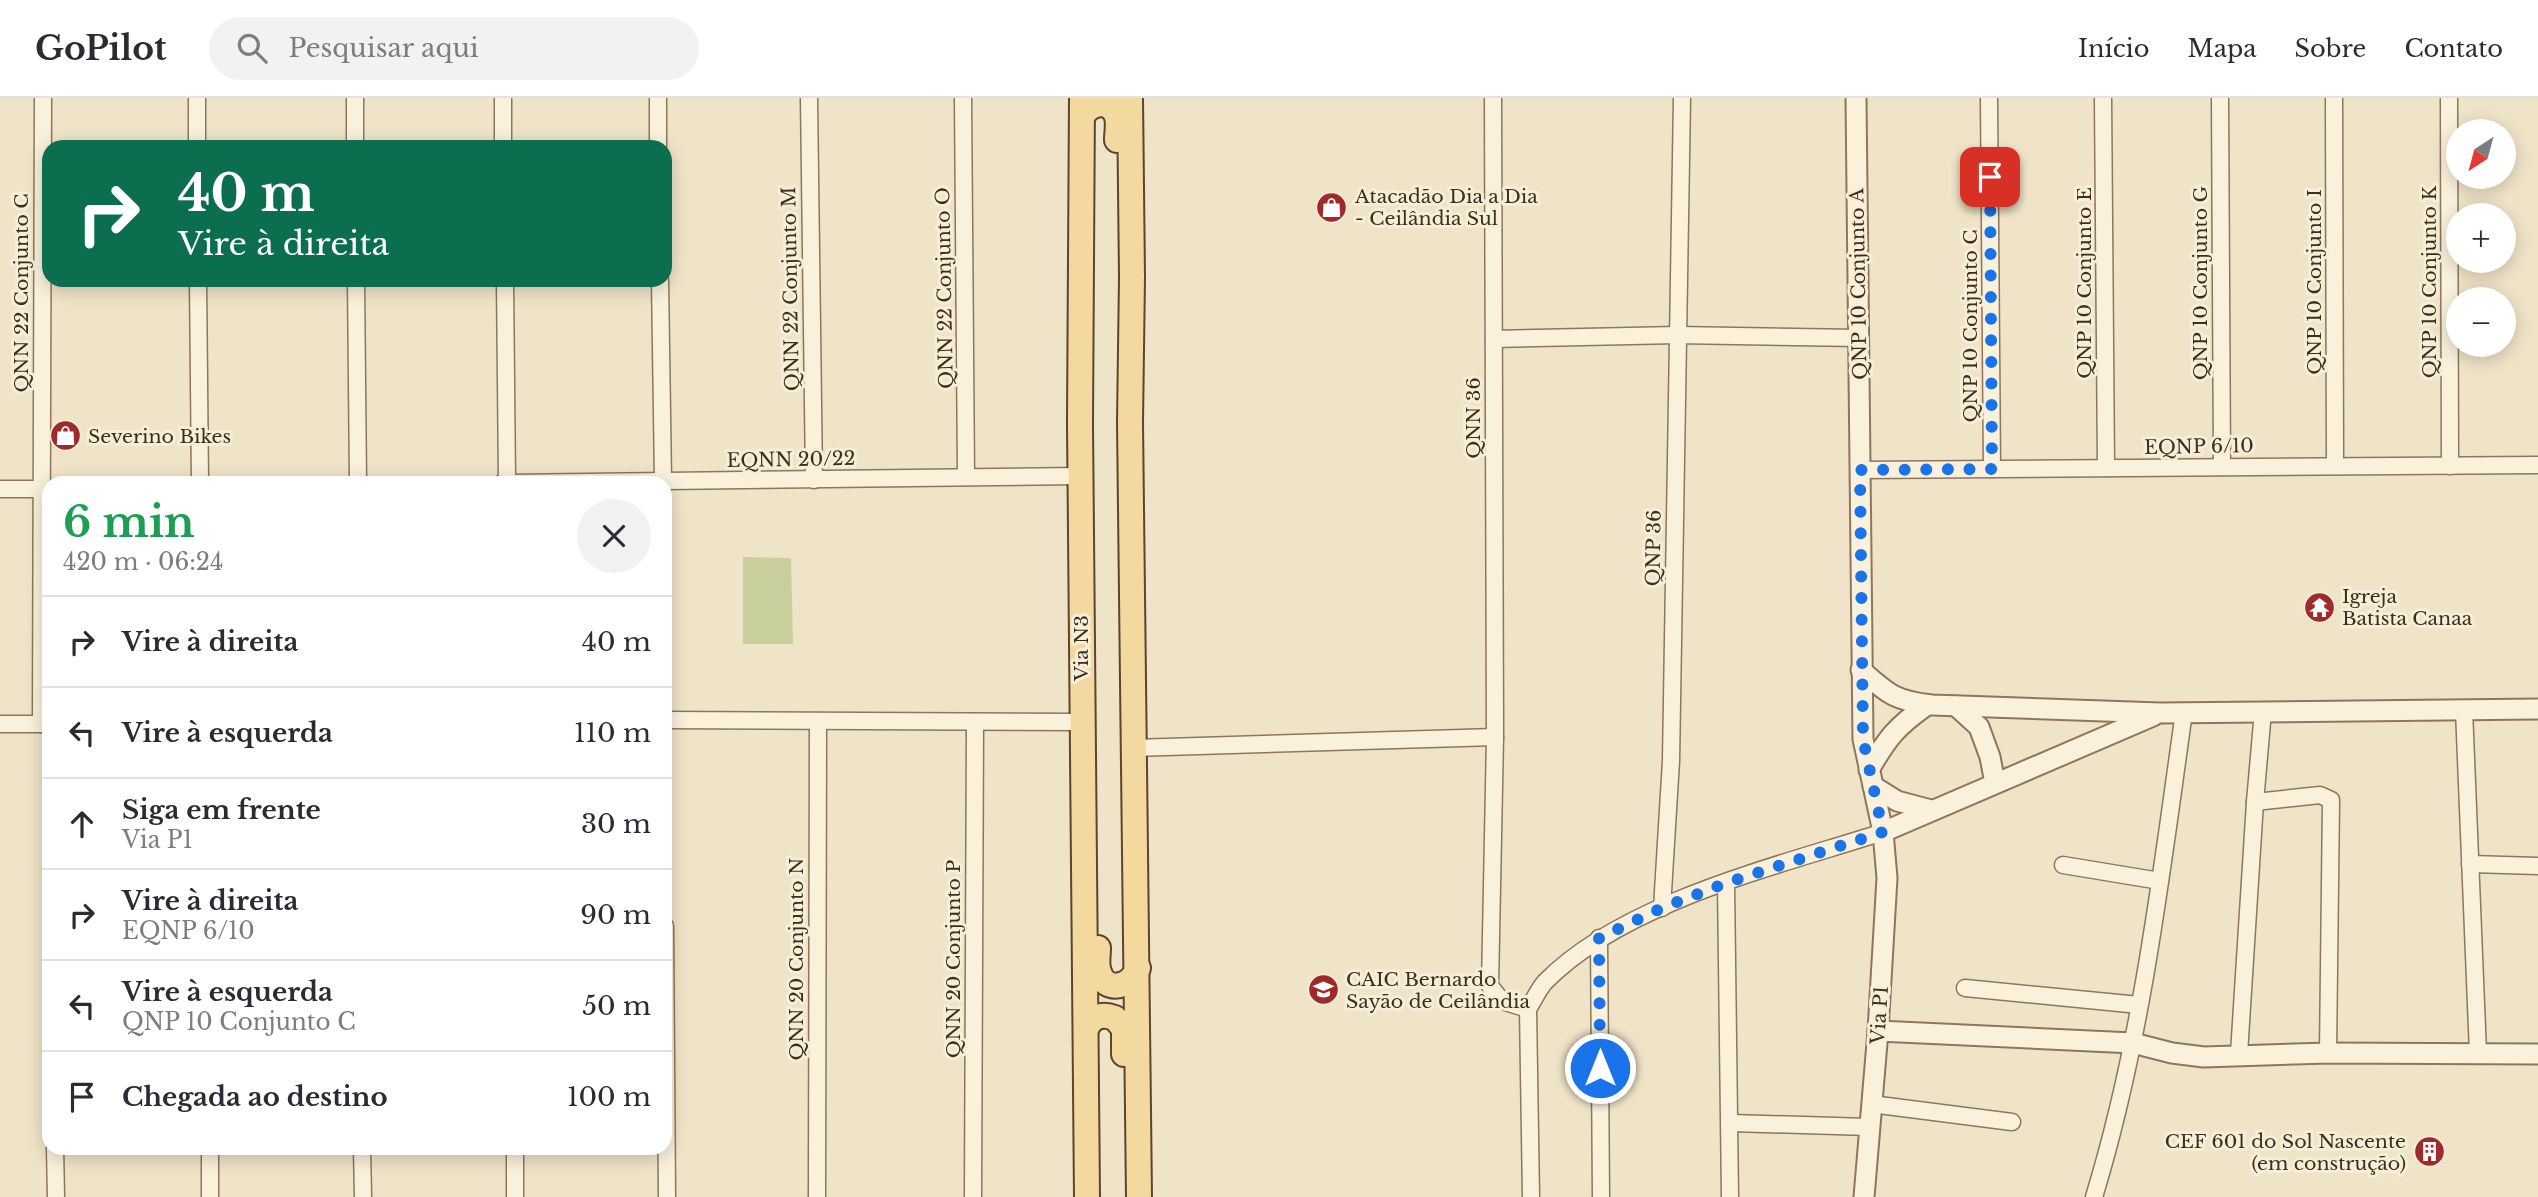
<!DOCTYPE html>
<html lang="pt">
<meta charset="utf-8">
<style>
body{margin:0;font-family:"Libre Baskerville",serif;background:#f2f2f3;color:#2b2b33;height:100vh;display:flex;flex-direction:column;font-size:26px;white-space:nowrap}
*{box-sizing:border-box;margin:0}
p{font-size:23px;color:#7c7c81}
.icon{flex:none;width:38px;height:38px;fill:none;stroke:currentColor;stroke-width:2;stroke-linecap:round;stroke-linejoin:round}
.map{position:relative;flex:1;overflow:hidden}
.sheet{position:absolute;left:42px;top:378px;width:630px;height:679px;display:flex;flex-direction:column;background:#fff;border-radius:21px;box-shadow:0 4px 18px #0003}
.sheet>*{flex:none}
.guide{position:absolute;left:42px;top:42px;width:630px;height:147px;border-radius:21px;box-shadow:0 4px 18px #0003;background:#0b6e4f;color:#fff;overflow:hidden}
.needle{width:46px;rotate:216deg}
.controls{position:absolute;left:2446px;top:21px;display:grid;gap:14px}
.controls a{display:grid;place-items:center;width:70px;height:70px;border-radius:50%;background:#fff;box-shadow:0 4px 18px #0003;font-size:35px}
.pin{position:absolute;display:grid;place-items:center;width:60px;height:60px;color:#fff;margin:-30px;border-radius:14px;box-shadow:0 4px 10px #0006}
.me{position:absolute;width:77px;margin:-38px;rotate:0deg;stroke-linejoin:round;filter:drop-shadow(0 0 5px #0008)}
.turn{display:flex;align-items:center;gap:24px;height:147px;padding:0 21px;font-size:32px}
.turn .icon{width:91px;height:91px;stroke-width:2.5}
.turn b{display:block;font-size:49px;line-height:60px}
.round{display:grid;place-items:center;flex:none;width:74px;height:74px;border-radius:37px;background:#f2f2f3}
.head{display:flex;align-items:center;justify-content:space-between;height:119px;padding:0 21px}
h1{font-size:42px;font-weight:800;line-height:52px;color:#1e9e55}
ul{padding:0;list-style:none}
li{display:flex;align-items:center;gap:21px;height:91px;padding:0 21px;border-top:2px solid #e1e1e2}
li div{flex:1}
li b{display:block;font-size:26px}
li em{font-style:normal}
header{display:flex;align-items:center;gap:42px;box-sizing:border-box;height:98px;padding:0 35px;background:#fff;border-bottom:2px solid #e1e1e2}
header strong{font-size:33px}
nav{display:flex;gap:38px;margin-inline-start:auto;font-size:24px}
.search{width:490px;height:63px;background:#f2f2f3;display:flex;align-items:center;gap:18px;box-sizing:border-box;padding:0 24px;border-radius:38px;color:#7c7c81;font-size:26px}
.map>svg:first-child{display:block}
.green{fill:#c9cf9b}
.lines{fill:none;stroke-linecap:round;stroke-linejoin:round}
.minor-casing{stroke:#8d765c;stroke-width:19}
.tertiary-casing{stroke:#8d765c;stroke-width:23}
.primary-casing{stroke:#5b4430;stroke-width:28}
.minor{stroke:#faf1dc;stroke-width:16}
.tertiary{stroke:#faf1dc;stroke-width:19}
.primary{stroke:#f3d9a0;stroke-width:24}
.route{stroke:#1a73e8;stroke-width:12;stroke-dasharray:0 21.6}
.labels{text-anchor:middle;stroke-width:6;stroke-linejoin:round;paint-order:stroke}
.poi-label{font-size:19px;fill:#3d2e20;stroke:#f7eed8;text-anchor:start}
.street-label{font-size:19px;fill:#3d2e20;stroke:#f7eed8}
</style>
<header>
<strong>GoPilot</strong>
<div class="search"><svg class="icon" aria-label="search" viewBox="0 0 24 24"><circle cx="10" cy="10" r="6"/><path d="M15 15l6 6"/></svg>Pesquisar aqui</div>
<nav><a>Início</a><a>Mapa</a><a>Sobre</a><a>Contato</a></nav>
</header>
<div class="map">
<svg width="2538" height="1099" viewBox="0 0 2538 1099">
<rect width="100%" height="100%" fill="#f0e4c8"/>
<path class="green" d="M743,459l48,1 2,86h-50z"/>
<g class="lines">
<defs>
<g id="minor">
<path d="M197,0v49"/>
<path d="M355,0v49"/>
<path d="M503,0v49"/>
<path d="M658,0v49"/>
<path d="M809,0l5,382"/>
<path d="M963,0l3,379"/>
<path d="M1493,0l2,639 -5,249 12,15 26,8"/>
<path d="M1989,0l3,371"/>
<path d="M2103,0l3,370"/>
<path d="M2220,0l2,369"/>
<path d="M2334,0l1,367"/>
<path d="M2449,0l1,368"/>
<path d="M198,182l2,203"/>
<path d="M356,182l2,203"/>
<path d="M505,182l2,203"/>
<path d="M660,182l3,201"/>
<path d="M1494,241l183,-4 182,3"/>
<path d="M1860,372l678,-5"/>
<path d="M502,385l578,-7"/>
<path d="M0,391h49"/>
<path d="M2464,612l14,343"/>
<path d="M665,622l417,2"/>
<path d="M0,626h49"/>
<path d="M41,626l2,-626"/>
<path d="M1133,650l362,-11"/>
<path d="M2255,704l65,-7 11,5 -3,253"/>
<path d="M2470,766l68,2"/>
<path d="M2063,767l97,16"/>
<path d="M1726,785l4,314"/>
<path d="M1662,810l9,-147 11,-663"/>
<path d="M665,828l2,271"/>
<path d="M1599,840l2,259"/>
<path d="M1965,890l174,17"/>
<path d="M1528,911c6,-9 10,-19 17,-27 78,-80 233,-116 338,-150"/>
<path d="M1528,911l3,188"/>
<path d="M2239,956l16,-252 8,-91"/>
<path d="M1871,1006l141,18"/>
<path d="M1731,1025l138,4"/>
<path d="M55,1050l1,49"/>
<path d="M210,1050v49"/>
<path d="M362,1050l1,49"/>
<path d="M515,1050v49"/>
<path d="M817,1099l1,-476"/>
<path d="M973,1099l2,-475"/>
<path d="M2094,1099c48,-157 67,-322 90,-485"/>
</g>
<g id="tertiary">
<path d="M1856,0l7,641 20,93 4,46 -9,153 -14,166"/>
<path d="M1861,572c27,24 34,31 71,35l228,8 378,-4"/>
<path d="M1956,608l23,21 11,30 5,26"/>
<path d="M1869,672c19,-33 27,-43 58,-65"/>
<path d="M1873,688l24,15 34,9"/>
<path d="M1883,734l270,-116"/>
<path d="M1878,933l255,12 39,10 32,4 124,-4 210,1"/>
</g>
<g id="primary">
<path d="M1082,0l-2,325 7,774"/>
<path d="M1130,0l2,179 -2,145 9,775"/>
<path d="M1082,19c7,-15 30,-19 35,0 2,7 0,16 0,23"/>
<path d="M1098,850c0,7 -2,17 1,24 6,22 33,15 39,-4"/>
<path d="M1086,931c6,-13 16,-16 29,-11l9,11v25"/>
</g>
</defs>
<use href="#minor" class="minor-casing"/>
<use href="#tertiary" class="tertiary-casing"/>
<use href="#primary" class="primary-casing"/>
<use href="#minor" class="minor"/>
<use href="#tertiary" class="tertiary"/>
<use href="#primary" class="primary"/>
</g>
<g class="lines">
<path class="route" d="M1600,970l-1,-130 63,-30 64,-25 157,-51 -20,-93 -3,-269 132,-1 -2,-292"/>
</g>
<defs>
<symbol id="shop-disc" viewBox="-11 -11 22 22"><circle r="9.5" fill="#9e2a2b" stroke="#f7eed8"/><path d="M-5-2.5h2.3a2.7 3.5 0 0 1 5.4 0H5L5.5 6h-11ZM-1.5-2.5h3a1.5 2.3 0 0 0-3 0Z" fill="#fff"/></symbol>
<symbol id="temple-disc" viewBox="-11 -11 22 22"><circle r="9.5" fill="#9e2a2b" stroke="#f7eed8"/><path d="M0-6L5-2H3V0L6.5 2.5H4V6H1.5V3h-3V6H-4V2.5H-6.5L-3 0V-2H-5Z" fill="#fff"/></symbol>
<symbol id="school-disc" viewBox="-11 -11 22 22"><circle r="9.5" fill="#9e2a2b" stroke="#f7eed8"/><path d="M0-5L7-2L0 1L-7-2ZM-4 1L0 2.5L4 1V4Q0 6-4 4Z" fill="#fff"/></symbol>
<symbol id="building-disc" viewBox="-11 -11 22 22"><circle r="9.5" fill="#9e2a2b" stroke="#f7eed8"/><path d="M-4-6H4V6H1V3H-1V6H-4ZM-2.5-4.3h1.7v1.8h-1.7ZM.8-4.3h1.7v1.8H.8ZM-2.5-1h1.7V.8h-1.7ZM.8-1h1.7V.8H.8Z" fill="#fff"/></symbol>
</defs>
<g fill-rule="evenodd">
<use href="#shop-disc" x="1314" y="92" width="35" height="35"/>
<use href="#shop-disc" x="48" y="320" width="35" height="35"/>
<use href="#temple-disc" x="2302" y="492" width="35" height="35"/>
<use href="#school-disc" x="1306" y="874" width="35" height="35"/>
<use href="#building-disc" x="2412" y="1036" width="35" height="35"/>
</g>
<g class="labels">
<g class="poi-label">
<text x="1355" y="105">Atacadão Dia a Dia<tspan x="1355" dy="22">- Ceilândia Sul</tspan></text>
<text x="88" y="345">Severino Bikes</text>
<text x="2342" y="505">Igreja<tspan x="2342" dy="22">Batista Canaa</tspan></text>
<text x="1346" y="888">CAIC Bernardo<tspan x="1346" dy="22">Sayão de Ceilândia</tspan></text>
<text x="2406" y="1050" text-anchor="end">CEF 601 do Sol Nascente<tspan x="2406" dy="22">(em construção)</tspan></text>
</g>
<g class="street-label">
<text transform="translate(2314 184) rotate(-90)" y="7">QNP 10 Conjunto I</text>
<text transform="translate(2429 184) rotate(-90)" y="7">QNP 10 Conjunto K</text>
<text transform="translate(2084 185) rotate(-90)" y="7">QNP 10 Conjunto E</text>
<text transform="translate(2200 185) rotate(-90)" y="7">QNP 10 Conjunto G</text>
<text transform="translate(1858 186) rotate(-91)" y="7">QNP 10 Conjunto A</text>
<text transform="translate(944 190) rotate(-91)" y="7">QNN 22 Conjunto O</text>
<text transform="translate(790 191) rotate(-91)" y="7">QNN 22 Conjunto M</text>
<text transform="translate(21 195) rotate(-90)" y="7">QNN 22 Conjunto C</text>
<text transform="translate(1970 228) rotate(-90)" y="7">QNP 10 Conjunto C</text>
<text transform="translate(1473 320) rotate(-90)" y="7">QNN 36</text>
<text transform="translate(2199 348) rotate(-1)" y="7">EQNP 6/10</text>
<text transform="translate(791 361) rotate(-1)" y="7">EQNN 20/22</text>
<text transform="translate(1653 450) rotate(-89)" y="7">QNP 36</text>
<text transform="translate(1081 550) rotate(-90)" y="7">Via N3</text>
<text transform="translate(796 861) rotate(-90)" y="7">QNN 20 Conjunto N</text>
<text transform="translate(953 861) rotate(-90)" y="7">QNN 20 Conjunto P</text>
<text transform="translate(1879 917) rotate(-86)" y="7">Via P1</text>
</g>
</g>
</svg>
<div class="controls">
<a><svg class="needle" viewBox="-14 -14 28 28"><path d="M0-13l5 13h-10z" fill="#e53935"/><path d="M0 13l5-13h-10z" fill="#7c7c81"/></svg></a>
<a>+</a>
<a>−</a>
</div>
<div class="pin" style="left:1990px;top:79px;background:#d93025"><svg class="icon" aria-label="arrive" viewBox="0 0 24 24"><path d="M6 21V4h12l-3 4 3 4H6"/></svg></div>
<svg class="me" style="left:1600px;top:970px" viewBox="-20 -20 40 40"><circle r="17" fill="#1a73e8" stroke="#fff" stroke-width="3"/><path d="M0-11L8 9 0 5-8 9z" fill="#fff"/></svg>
<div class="guide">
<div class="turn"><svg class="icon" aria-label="right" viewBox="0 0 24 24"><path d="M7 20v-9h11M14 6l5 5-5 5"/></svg><div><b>40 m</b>Vire à direita</div></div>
</div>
<section class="sheet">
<div class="head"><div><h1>6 min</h1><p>420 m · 06:24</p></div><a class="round"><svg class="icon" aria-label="close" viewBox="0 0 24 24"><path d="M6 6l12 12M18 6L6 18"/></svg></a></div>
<ul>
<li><svg class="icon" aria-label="right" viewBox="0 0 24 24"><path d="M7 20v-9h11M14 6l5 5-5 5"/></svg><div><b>Vire à direita</b></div><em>40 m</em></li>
<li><svg class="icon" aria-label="left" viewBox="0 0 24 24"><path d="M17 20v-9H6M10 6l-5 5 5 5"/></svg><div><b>Vire à esquerda</b></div><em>110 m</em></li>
<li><svg class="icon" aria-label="ahead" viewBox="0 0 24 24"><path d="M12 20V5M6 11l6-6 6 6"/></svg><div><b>Siga em frente</b><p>Via P1</p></div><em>30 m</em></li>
<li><svg class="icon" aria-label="right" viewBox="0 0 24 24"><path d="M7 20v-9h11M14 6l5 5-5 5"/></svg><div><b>Vire à direita</b><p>EQNP 6/10</p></div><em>90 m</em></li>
<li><svg class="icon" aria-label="left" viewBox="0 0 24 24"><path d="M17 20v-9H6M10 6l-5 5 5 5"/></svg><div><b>Vire à esquerda</b><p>QNP 10 Conjunto C</p></div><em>50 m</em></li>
<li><svg class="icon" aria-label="arrive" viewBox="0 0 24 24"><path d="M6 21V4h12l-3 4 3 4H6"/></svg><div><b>Chegada ao destino</b></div><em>100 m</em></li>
</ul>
</section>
</div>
